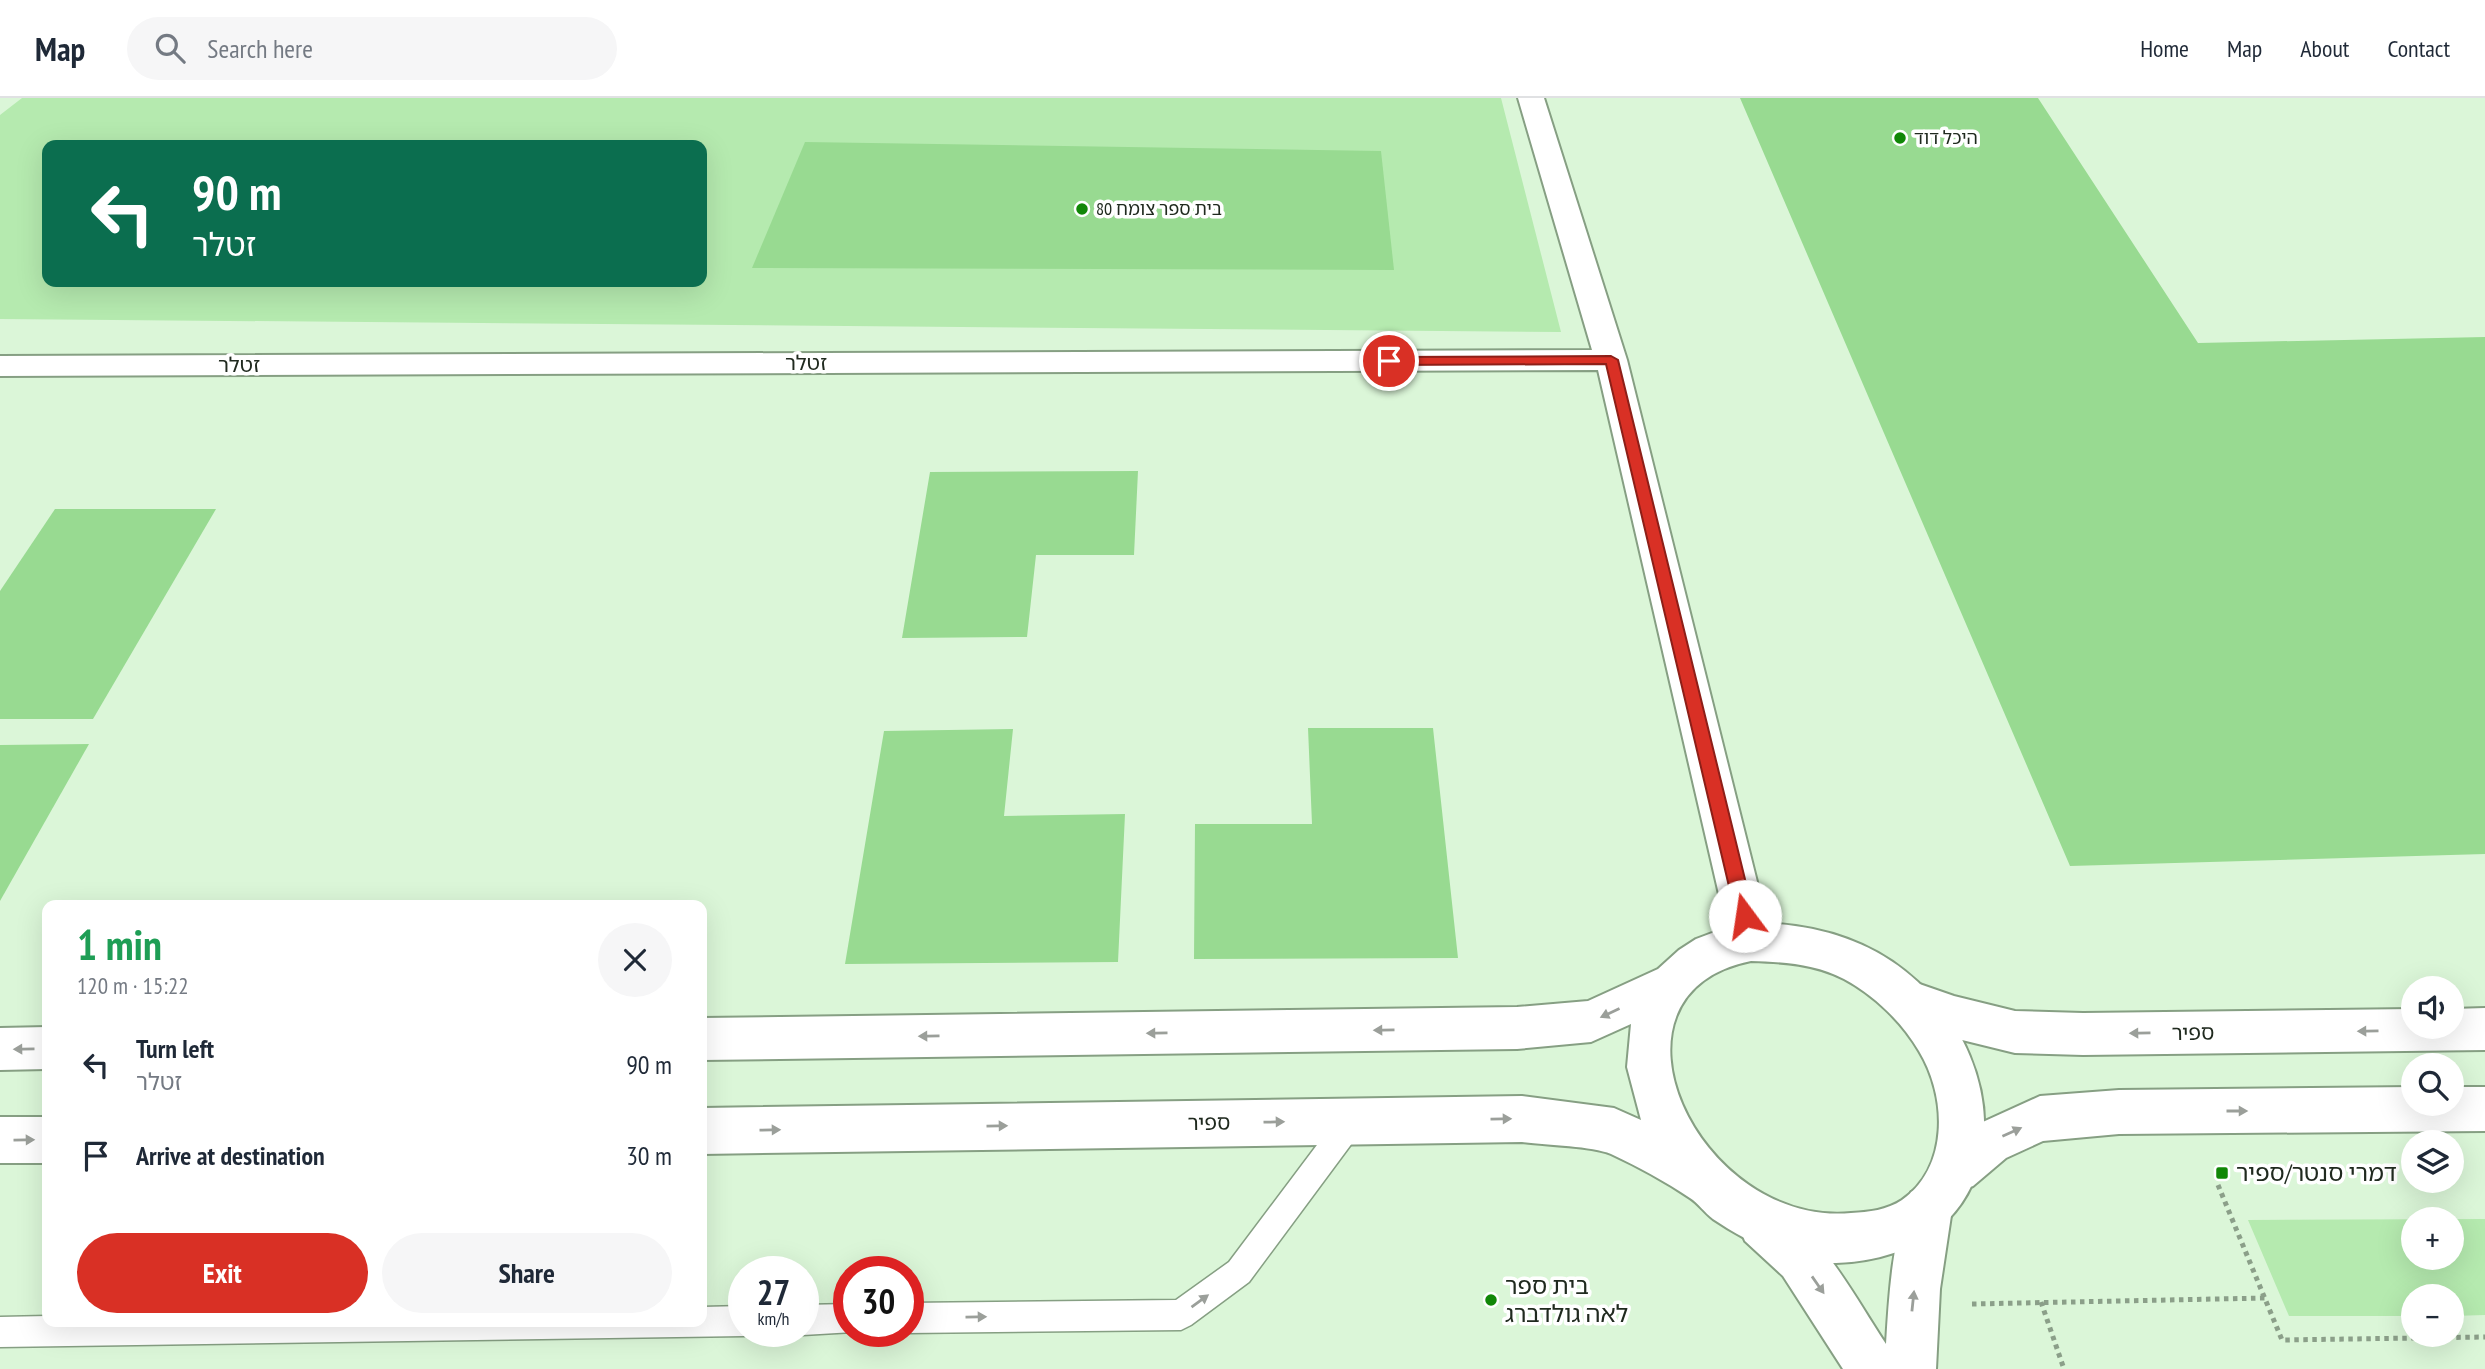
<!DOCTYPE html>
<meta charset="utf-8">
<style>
body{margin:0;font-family:"PT Sans Narrow","Noto Sans Hebrew",sans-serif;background:#f6f6f7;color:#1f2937;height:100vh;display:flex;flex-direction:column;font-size:26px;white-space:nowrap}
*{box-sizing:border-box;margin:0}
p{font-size:23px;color:#747a83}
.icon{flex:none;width:38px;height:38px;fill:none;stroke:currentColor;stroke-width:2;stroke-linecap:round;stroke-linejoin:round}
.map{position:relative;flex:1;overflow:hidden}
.sheet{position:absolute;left:42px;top:802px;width:665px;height:427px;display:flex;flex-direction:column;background:#fff;border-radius:14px;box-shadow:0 7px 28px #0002}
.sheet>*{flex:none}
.top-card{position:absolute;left:42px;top:42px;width:665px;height:147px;border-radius:14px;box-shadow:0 7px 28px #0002;background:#0b6e4f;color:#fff;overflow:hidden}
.tools{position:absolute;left:2401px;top:878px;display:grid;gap:14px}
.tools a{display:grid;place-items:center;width:63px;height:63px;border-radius:50%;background:#fff;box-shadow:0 7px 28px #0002;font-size:35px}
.speed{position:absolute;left:728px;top:1158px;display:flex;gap:14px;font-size:35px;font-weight:700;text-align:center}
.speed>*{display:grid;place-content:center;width:91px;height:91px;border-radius:50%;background:#fff;box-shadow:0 7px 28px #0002;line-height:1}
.speed small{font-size:18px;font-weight:400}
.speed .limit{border:10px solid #d22;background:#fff;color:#111}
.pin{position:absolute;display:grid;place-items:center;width:60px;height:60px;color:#fff;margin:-30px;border:4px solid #fff;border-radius:50%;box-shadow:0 2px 7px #0007}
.me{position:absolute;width:77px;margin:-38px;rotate:346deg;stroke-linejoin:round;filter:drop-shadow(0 0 5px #0008)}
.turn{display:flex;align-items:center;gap:24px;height:147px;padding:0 35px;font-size:32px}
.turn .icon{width:91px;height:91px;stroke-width:2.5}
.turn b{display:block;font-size:49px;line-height:60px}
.round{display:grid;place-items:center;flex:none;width:74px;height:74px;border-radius:37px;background:#f6f6f7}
.headline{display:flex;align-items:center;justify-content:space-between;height:119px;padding:0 35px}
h1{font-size:42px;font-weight:700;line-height:52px;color:#1e9e55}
.primary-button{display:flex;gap:14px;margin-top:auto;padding:14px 35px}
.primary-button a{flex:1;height:80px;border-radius:42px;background:#d93025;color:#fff;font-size:28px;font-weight:700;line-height:80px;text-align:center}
.primary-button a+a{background:#f6f6f7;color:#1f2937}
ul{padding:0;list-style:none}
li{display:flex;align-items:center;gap:21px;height:91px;padding:0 35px}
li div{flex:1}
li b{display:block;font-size:26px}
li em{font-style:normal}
header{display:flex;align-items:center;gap:42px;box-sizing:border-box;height:98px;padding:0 35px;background:#fff;border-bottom:2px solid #e0e1e3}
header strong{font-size:33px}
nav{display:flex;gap:38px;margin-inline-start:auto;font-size:24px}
.search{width:490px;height:63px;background:#f6f6f7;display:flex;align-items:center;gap:18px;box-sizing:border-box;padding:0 24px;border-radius:38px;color:#747a83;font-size:26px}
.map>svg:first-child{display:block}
.green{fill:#b5eaaf;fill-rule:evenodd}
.building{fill:#98da91}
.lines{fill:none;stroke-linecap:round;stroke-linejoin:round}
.service-casing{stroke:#869f83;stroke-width:3}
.minor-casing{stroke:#869f83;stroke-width:4}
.tertiary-casing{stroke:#869f83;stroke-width:4}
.path{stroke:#8b9f89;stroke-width:5;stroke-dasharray:4.5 4.5;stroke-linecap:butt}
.service{fill:#fff;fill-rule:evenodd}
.minor{fill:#fff;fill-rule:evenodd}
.tertiary{fill:#fff;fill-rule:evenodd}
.oneway{fill:#9b9f9a}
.route{fill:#d93025;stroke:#8d1f18;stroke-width:2}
.poi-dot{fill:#118707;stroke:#fff;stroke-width:2.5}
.labels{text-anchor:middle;stroke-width:7;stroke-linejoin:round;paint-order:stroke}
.far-poi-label{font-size:18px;fill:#202a1f;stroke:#fff;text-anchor:start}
.street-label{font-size:21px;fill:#202a1f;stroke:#fff}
.near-poi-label{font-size:24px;fill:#202a1f;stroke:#fff;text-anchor:start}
</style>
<header>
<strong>Map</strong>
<div class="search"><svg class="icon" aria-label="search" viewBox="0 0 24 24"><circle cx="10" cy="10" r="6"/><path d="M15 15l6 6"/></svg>Search here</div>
<nav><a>Home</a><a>Map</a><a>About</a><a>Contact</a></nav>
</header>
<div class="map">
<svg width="2485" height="1271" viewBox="0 0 2485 1271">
<rect width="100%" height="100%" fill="#dbf6d8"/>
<g class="green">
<path d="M22,0h1479l60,234 -1561,-13v-204zM47,47h655v137h-655z"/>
<path d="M2485,1121v96l-33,1v-19h-39v19h-124l-41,-96zM2413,1122h39v38h-39z"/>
</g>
<g class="building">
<path d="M1740,0h298l160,245 287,-6v517l-415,12z"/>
<path d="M805,44l576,9 13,119 -642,-2z"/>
<path d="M1138,373l-4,84h-98l-9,82 -125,1 28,-166z"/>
<path d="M55,411h161l-123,210h-93v-128z"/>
<path d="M1308,630h125l25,230 -264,1 1,-135h117z"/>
<path d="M1013,631l-9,87 121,-2 -7,148 -273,2 39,-233z"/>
<path d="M89,646l-89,157v-156z"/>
</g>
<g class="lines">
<defs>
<g id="service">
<path d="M1351,1011l10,4 4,9 -4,9 -112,151 -58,43 -10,5 -273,3 -2,-1h2v-29l268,-3 53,-38 112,-149z"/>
<path d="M849,1206v28h5l-51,3 -7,-3h7v-27z"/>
<path d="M744,1208v26h10l-10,4 -744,11v-30l47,-1v5h655v-14z"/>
</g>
<g id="minor">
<path d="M1518,0h26l83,262 145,582 -6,14 -15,5 -15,-5 -6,-14 -132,-572 -1598,6v-20l1592,-6z"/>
<path d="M1905,881l49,17 61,15 68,2 330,-4v18h39v-18l33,-1v42l-402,5 -68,-2 -61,-15 -64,-25 -7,-14 7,-14z"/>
<path d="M2413,989v17h39v-17h33v44l-366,3 -76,7 -37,17 -33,28 -17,6 -17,-6 -6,-17 6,-17 35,-26 66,-30 79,-6z"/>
<path d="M1928,1087l17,7 7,17 -12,80 -4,80h-93l-60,-93 -38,-35 -7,-17 7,-17 17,-7c56,23 91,95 124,144 3,-50 6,-105 25,-152z"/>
</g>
<g id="tertiary">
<path d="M1751,825c55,0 110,13 154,48 119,94 110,286 -69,292 -42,2 -89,-21 -123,-44 -8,-6 -15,-16 -23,-21 -24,-16 -53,-32 -79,-44 -19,-8 -66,-9 -89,-12l-820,12v-46l820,-12 92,12 27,12 -14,-53 4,-43 -40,18 -74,7 -815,11v-42l815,-11 71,-6 70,-32 21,-19 17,-11 24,-9zM1751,863c32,1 64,3 93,18 30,16 58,43 75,72 28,46 30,116 -17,149 -15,10 -33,12 -51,13 -153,14 -263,-219 -100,-252z"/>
<path d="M47,929v42l-47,1v-42z"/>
<rect x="0" y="1019" width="47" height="46"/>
</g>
</defs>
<use href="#service" class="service-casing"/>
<use href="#minor" class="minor-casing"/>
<use href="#tertiary" class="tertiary-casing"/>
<g class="path">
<path d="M2218,1087l64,155 203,-3"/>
<path d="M2041,1204l23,67"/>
<path d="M1972,1206l293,-6"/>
</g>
<use href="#service" class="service"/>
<use href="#minor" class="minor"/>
<use href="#tertiary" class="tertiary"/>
</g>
<defs><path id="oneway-solid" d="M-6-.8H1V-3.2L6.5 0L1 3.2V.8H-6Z" transform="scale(1.75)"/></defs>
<g class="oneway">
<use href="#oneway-solid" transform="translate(1610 915) rotate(155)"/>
<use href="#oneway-solid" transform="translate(1384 932) rotate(179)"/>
<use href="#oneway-solid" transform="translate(2368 933) rotate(179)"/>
<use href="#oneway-solid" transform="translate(1157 935) rotate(179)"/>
<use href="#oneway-solid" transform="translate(2140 935) rotate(179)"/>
<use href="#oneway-solid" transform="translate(929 938) rotate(179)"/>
<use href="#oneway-solid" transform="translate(24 951) rotate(179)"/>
<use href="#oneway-solid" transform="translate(2237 1013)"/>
<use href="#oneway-solid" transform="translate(1501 1021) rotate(-1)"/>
<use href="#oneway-solid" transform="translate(1274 1024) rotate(-1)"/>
<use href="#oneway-solid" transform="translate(997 1028) rotate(-1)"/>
<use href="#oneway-solid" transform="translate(770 1032) rotate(-1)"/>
<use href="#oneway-solid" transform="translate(2012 1034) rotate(-24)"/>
<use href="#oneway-solid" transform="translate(24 1042) rotate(-1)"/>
<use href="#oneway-solid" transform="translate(1818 1187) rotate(55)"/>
<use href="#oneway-solid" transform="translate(1200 1203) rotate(-36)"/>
<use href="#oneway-solid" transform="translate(1913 1203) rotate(-84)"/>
<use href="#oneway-solid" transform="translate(976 1219) rotate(-1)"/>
</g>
<path class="route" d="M1611,258l7,4 136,556 -3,5 -6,2 -6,-2 -3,-5 -130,-552 -217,1 -6,-4 6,-4z"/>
<g class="poi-dot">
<circle cx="1900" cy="40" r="7"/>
<circle cx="1082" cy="111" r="7"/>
<rect x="2215" y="1068" width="14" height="14" rx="3.5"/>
<circle cx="1491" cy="1202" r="7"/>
</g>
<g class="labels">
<g class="far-poi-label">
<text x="1914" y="46">היכל דוד</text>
<text x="1096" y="117">בית ספר צומח 80</text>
</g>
<g class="street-label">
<text x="806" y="272">זטלר</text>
<text x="239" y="274">זטלר</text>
<text transform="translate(2193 935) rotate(-1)" y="7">ספיר</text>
<text transform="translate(1209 1025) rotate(-1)" y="7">ספיר</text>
</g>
<g class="near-poi-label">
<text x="2236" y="1083">דמרי סנטר/ספיר</text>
<text x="1505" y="1196">בית ספר<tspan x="1505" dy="28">לאה גולדברג</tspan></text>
</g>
</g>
</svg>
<div class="tools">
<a><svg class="icon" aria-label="sound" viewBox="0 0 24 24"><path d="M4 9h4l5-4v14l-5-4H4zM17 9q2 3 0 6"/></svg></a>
<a><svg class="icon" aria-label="search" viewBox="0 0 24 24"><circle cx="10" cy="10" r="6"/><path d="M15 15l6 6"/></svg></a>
<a><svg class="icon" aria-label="layers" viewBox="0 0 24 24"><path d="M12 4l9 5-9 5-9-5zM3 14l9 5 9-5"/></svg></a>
<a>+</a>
<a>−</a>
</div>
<div class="speed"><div>27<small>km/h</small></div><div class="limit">30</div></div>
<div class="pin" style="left:1389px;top:263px;background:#d93025"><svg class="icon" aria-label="arrive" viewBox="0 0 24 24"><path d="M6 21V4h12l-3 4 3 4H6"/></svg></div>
<svg class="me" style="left:1745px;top:818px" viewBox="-20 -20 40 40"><circle r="19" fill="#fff"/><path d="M0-13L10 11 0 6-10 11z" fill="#d93025"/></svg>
<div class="top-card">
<div class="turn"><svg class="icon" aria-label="left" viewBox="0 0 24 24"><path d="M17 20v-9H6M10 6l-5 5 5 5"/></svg><div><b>90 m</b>זטלר</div></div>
</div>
<section class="sheet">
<div class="headline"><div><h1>1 min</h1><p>120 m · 15:22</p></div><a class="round"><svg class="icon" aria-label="close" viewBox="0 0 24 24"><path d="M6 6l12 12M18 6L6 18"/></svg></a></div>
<ul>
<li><svg class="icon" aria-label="left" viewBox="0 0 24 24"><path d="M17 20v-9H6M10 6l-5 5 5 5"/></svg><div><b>Turn left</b><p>זטלר</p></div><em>90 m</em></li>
<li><svg class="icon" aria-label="arrive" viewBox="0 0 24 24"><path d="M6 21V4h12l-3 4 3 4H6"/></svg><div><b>Arrive at destination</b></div><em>30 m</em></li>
</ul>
<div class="primary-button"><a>Exit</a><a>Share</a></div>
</section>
</div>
